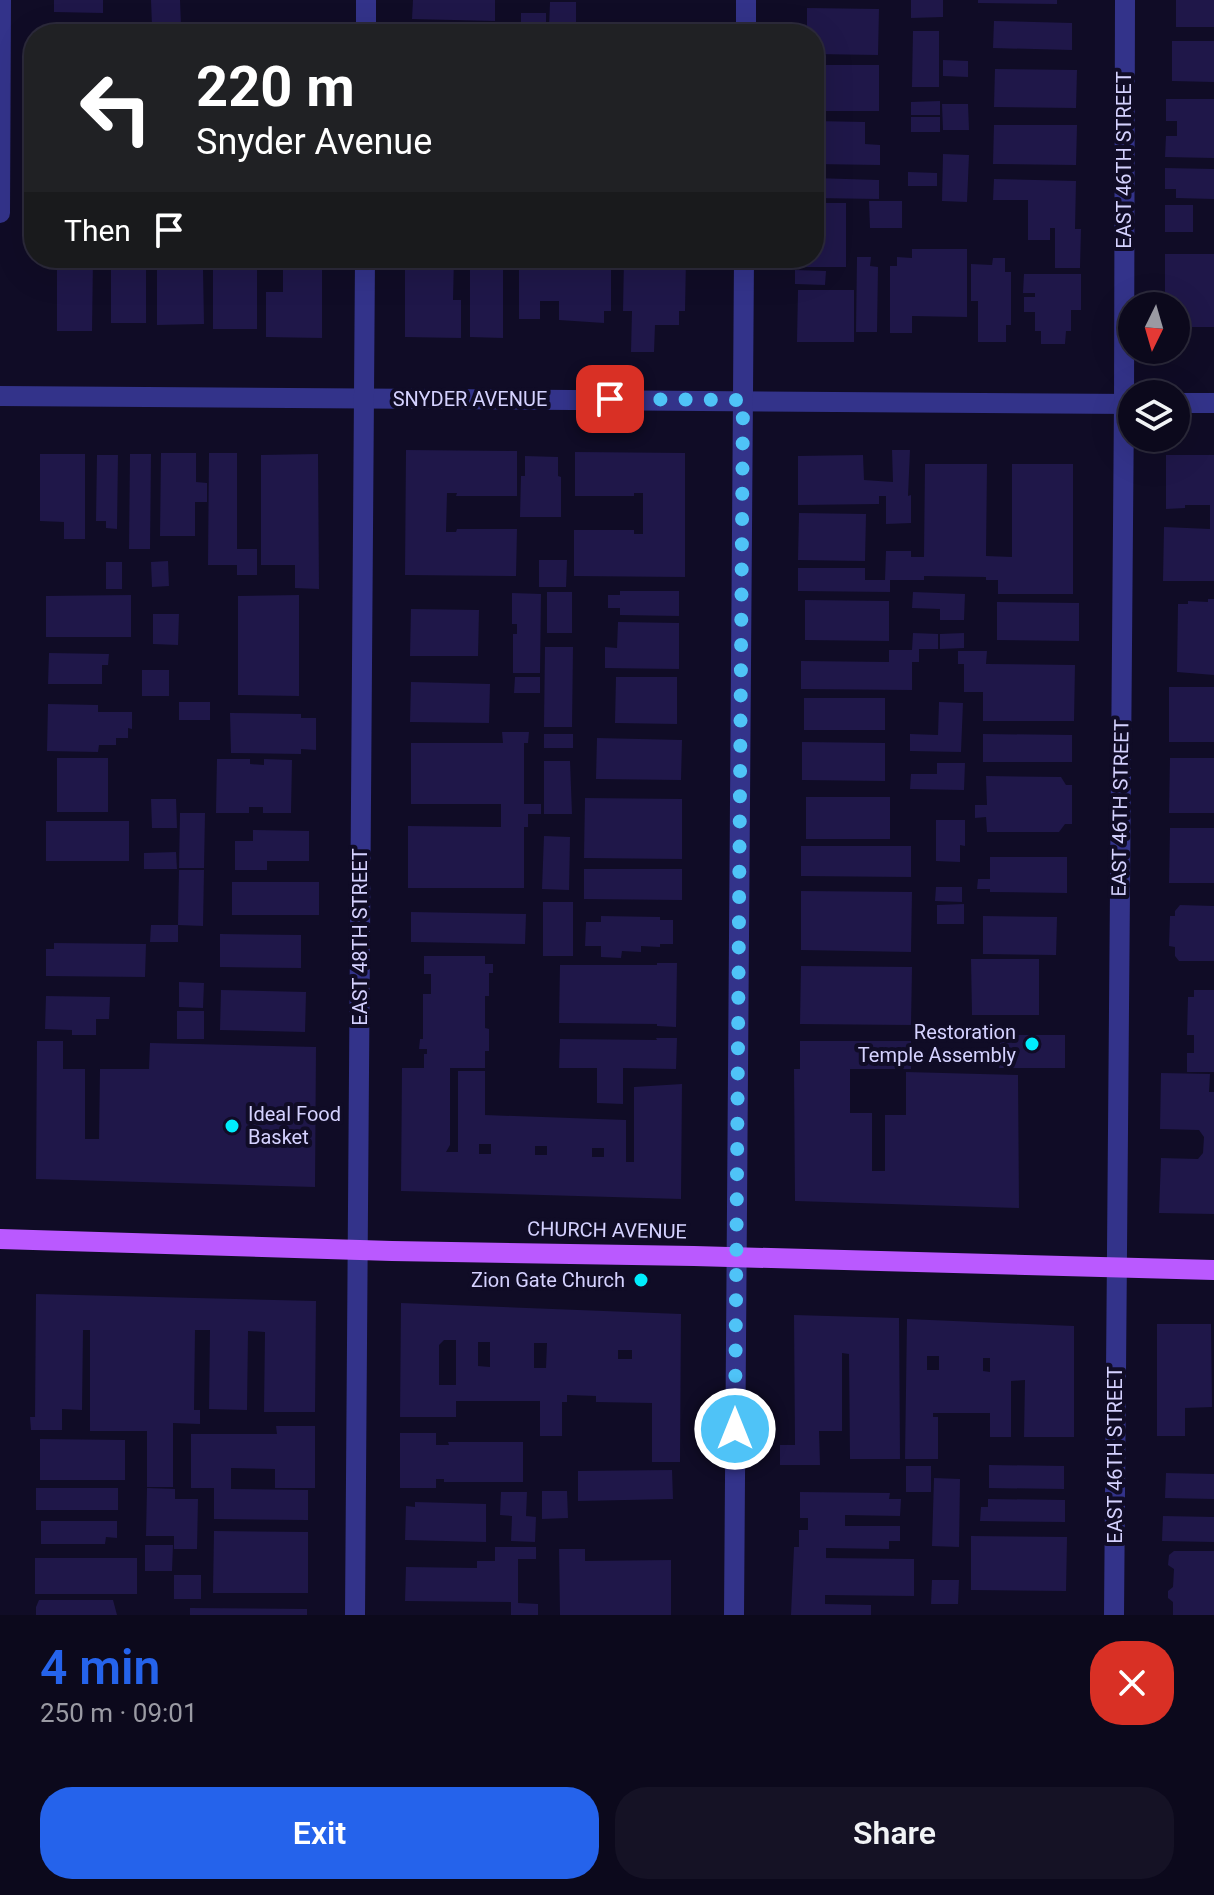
<!DOCTYPE html>
<meta charset="utf-8">
<style>
body{margin:0;font-family:Roboto,sans-serif;background:#151225;color:#f1f3f6;height:100vh;display:flex;flex-direction:column;font-size:30px;white-space:nowrap}
*{box-sizing:border-box;margin:0}
p{font-size:26px;color:#9a9aa3}
.icon{flex:none;width:44px;height:44px;fill:none;stroke:currentColor;stroke-width:2;stroke-linecap:round;stroke-linejoin:round}
.map{position:relative;height:1615px;overflow:hidden}
.sheet{display:flex;flex-direction:column;background:#0c091c;flex:1}
.sheet>*{flex:none}
.guide{position:absolute;left:24px;top:24px;width:800px;height:244px;border-radius:32px;box-shadow:0 8px 32px #0002,0 0 0 2px #2c2a3b;background:#202124;color:#fff;overflow:hidden}
.needle{width:52px;rotate:185deg}
.controls{position:absolute;left:1118px;top:292px;display:grid;gap:16px}
.controls a{display:grid;place-items:center;width:72px;height:72px;border-radius:50%;background:#0c091c;box-shadow:0 8px 32px #0002,0 0 0 2px #2c2a3b;font-size:40px}
.pin{position:absolute;display:grid;place-items:center;width:68px;height:68px;color:#fff;margin:-34px;border-radius:16px;box-shadow:0 4px 12px #0006}
.me{position:absolute;width:88px;margin:-44px;rotate:0deg;stroke-linejoin:round;filter:drop-shadow(0 0 6px #0008)}
.turn{display:flex;align-items:center;gap:28px;height:168px;padding:0 40px;font-size:36px}
.turn .icon{width:104px;height:104px;stroke-width:2.5}
.turn b{display:block;font-size:56px;line-height:68px}
.then{display:flex;align-items:center;height:76px;padding:0 40px;background:#0003;gap:16px;font-size:30px}
.round{display:grid;place-items:center;flex:none;width:84px;height:84px;border-radius:32px;background:#151225}
.headline{display:flex;align-items:center;justify-content:space-between;height:136px;padding:0 40px}
h1{font-size:48px;font-weight:600;line-height:60px;color:#2563eb}
.action{display:flex;gap:16px;margin-top:auto;padding:16px 40px}
.action a{flex:1;height:92px;border-radius:32px;background:#2563eb;color:#fff;font-size:32px;font-weight:600;line-height:92px;text-align:center}
.action a+a{background:#151225;color:#f1f3f6}
.map>svg:first-child{display:block}
.building{fill:#1f1749;fill-rule:evenodd}
.lines{fill:none;stroke-linecap:round;stroke-linejoin:round}
.minor{stroke:#33338a;stroke-width:20}
.major{stroke:#ba59ff;stroke-width:20}
.route{stroke:#4fc3f7;stroke-width:14;stroke-dasharray:0 25.2}
.poi-dot{fill:#00edfd;stroke:#100c26;stroke-width:3}
.labels{text-anchor:middle;stroke-width:8;stroke-linejoin:round;paint-order:stroke}
.street-label{font-size:20px;fill:#d5d2ff;stroke:#100c26}
.poi-label{font-size:20px;fill:#d5d2ff;stroke:#100c26;text-anchor:end}
</style>
<div class="map">
<svg width="1214" height="1615" viewBox="0 0 1214 1615">
<rect width="100%" height="100%" fill="#100c26"/>
<g class="building">
<path d="M54,0h49v13l-49,-1z"/>
<path d="M151,0h29l1,25 -29,1z"/>
<path d="M413,0h82v21l-83,-2z"/>
<path d="M911,0h32v17l-32,1z"/>
<path d="M978,0h79v4l-79,-1z"/>
<rect x="1176" y="0" width="38" height="27"/>
<path d="M550,2h26v27l-27,-1z"/>
<path d="M807,8l72,1 -1,46 -64,-1v-20h-7z"/>
<rect x="521" y="13" width="25" height="15"/>
<path d="M994,21l78,2v27l-79,-2z"/>
<rect x="185" y="24" width="25" height="10"/>
<path d="M245,28l67,1v5h-67z"/>
<rect x="512" y="30" width="21" height="4"/>
<path d="M913,31h26v56h-27z"/>
<path d="M1172,41h42v41l-42,-1z"/>
<path d="M943,60l25,1v16l-25,-1z"/>
<rect x="814" y="65" width="65" height="46"/>
<path d="M995,69l82,1 -1,38 -82,-1z"/>
<path d="M1166,99h48v59l-49,-1 1,-21h11v-15h-11z"/>
<path d="M940,101v14h-29v-13z"/>
<path d="M942,104h26l1,26h-26z"/>
<rect x="911" y="117" width="29" height="15"/>
<path d="M814,121l51,1v22l15,1v20l-66,-1z"/>
<path d="M994,125h83l-1,40 -83,-1z"/>
<path d="M943,154l26,1 -2,47 -25,-1z"/>
<path d="M1165,168l49,1v30l-38,-1v-9h-11z"/>
<path d="M908,172l29,1v13h-29z"/>
<path d="M814,178l65,2v19l-65,-1z"/>
<path d="M994,179l82,2 -1,48h6l-1,39h-25v-40h-5v12h-22v-40h-35z"/>
<path d="M869,201h33v27h-32z"/>
<path d="M814,203h32v64h-50l1,-9h17z"/>
<rect x="1165" y="205" width="28" height="27"/>
<path d="M912,249h55v68l-55,-1v17h-22v-67h7v-9l15,1z"/>
<path d="M1165,254h49v73h-38v-21h-11z"/>
<path d="M857,257h14l-1,9 8,1 -1,65h-21z"/>
<path d="M57,258h36l-1,73h-35z"/>
<rect x="213" y="258" width="44" height="71"/>
<path d="M283,258h39v80l-56,-1v-45h17z"/>
<path d="M405,258h49l-1,42h8v38l-56,-1z"/>
<path d="M470,258h33v80l-33,-1z"/>
<path d="M519,258h92v53h-7v12l-45,-3v-19h-19v18h-21z"/>
<path d="M624,258h62l-1,53h-6v14h-24l-1,27h-23l1,-41h-9z"/>
<path d="M993,258h12v14h6v53h-5v17h-28v-41h-7v-37l21,1z"/>
<rect x="111" y="260" width="35" height="63"/>
<path d="M164,264h35v5h4l1,55 -47,1v-57h6z"/>
<path d="M795,270l31,1 -1,14 -30,-1z"/>
<path d="M1024,274h57v36h-10v21h-5l-1,13h-24v-13h-6v-19h-11v-15h11v-4h-12z"/>
<path d="M798,290h56v52h-57z"/>
<path d="M406,450l111,1v45h-61l1,-3h-10l-1,39h10l1,-3h60l-1,47 -111,-1z"/>
<path d="M892,450h18l-2,46 3,-1v28l-25,1v-28h-7v8l-81,1v-49l65,-1 1,25 29,2z"/>
<path d="M575,452l110,1v124l-111,-1v-46h60v4h9v-41h-9v3h-59z"/>
<path d="M161,453h35v29l11,1v19h-12v34h-35z"/>
<path d="M209,453h28v96h20v26h-20v-10h-29z"/>
<path d="M40,454h45v85h-21v-17l-24,-1z"/>
<path d="M130,454h21l-1,95h-21z"/>
<path d="M318,454l1,135 -24,-1v-23h-34v-110z"/>
<path d="M97,455h21l-1,74 -11,-1v-7h-10z"/>
<path d="M1166,455h48v126h-51l1,-54 46,2v-24h-25v3l-19,1z"/>
<path d="M525,456l33,1v19l3,1v40h-41l1,-41h4z"/>
<path d="M925,464h62l-1,92 26,1v-93h61v130h-75v-14h-12v-3l-62,-1v4h-34v12l-92,-1v-23h67v12h20l1,-29h25v6h13z"/>
<path d="M799,513l67,1 -1,47 -67,-1z"/>
<path d="M539,560h28l-1,27h-27z"/>
<path d="M168,561l1,25 -17,1 -1,-25z"/>
<rect x="106" y="562" width="16" height="27"/>
<path d="M620,591h59v25l-59,-1v-7h-12v-13h12z"/>
<rect x="547" y="592" width="25" height="41"/>
<path d="M913,592l52,2 -1,26h-24v-11l-28,-1z"/>
<path d="M512,593l29,1 -1,79h-27v-39h4v-10h-5z"/>
<path d="M131,595v42h-85v-41z"/>
<path d="M299,595v101l-61,-1v-99z"/>
<path d="M1208,599h6v76l-37,-3 1,-68h10v-3l20,1z"/>
<path d="M805,600l84,1v40l-84,-1z"/>
<path d="M997,602l82,1v38l-82,-1z"/>
<path d="M411,609l68,1 -1,46h-68z"/>
<path d="M153,614h26l-1,31 -25,-1z"/>
<path d="M618,622l61,1v46l-74,-1v-21l12,1z"/>
<path d="M913,633l25,1v15h-19v13h-7v28l-111,-1v-28l88,1v-12h23z"/>
<path d="M964,633v15l-24,1v-15z"/>
<path d="M545,647h28l-1,80h-28z"/>
<path d="M958,651h29l-1,13 89,1 -1,56h-91v-29h-19v-28h-6z"/>
<path d="M49,653l60,1 -1,11h-6v19h-54z"/>
<rect x="142" y="670" width="27" height="26"/>
<path d="M515,677h25v16h-26z"/>
<path d="M616,677h61v47l-62,-1z"/>
<path d="M411,682l79,2 -1,39 -79,-1z"/>
<rect x="1169" y="687" width="45" height="55"/>
<rect x="804" y="698" width="81" height="32"/>
<rect x="179" y="702" width="31" height="18"/>
<path d="M939,702l24,1 -2,49 -51,-1v-17l28,1z"/>
<path d="M48,704l50,1v7h34v17l-4,-1v10h-12v7h-17l-1,7 -51,-1z"/>
<path d="M230,713l71,1v4h15v32l-15,-1v5l-70,-1z"/>
<path d="M502,732h27l-1,11h-4v61h17v10h-13v13h-4v61h-116v-62l93,1v-23h-90v-61h92z"/>
<rect x="544" y="734" width="29" height="14"/>
<path d="M983,734l89,1v27h-89z"/>
<path d="M597,738l85,2 -1,40 -85,-1z"/>
<path d="M802,742l83,1v38l-83,-1z"/>
<rect x="57" y="758" width="51" height="54"/>
<path d="M1170,758h44v55h-45z"/>
<path d="M217,759h33v5l14,1v-6l28,1 -1,53h-28v-6h-14v6h-33z"/>
<path d="M544,761h26l2,53h-28z"/>
<path d="M937,763h28l-1,27 -54,-1 1,-15h26z"/>
<path d="M986,776l75,1 5,8h6v39h-7l-6,8h-72l-1,-15 -11,1v-13h12z"/>
<rect x="806" y="797" width="84" height="42"/>
<path d="M585,798l97,1v60l-98,-1z"/>
<path d="M151,799h25l1,29h-25z"/>
<path d="M180,813h25l-1,55h-25z"/>
<path d="M936,820h29v26l-5,-1v17l-24,-1z"/>
<rect x="46" y="821" width="83" height="40"/>
<path d="M1170,828h44v55h-45z"/>
<path d="M253,830l56,1v30h-42v9h-32v-29h18z"/>
<path d="M544,836l26,1 -1,53 -27,-1z"/>
<path d="M801,846h110v31l-110,-1z"/>
<path d="M176,852l1,17h-33v-16z"/>
<path d="M990,857h77v36l-77,-1v-3h-13l1,-10h12z"/>
<path d="M584,869h98v31l-98,-1z"/>
<path d="M179,870h25l-1,56 -25,-1z"/>
<rect x="232" y="882" width="87" height="33"/>
<path d="M936,887h26v15l-27,-1z"/>
<path d="M801,891l111,1 -1,60 -110,-2z"/>
<rect x="543" y="902" width="30" height="54"/>
<path d="M964,904v20h-27v-19z"/>
<path d="M1180,905l34,1v55h-35l-4,-5v-9l-6,-1 1,-30h5v-5z"/>
<path d="M411,912l115,2 -1,30 -114,-2z"/>
<path d="M601,916l59,1v3h13v24h-13v3l-19,-1v6l-19,-1 -1,7 -20,-1v-11h-16l1,-24h15z"/>
<path d="M983,916l74,1 -1,38 -73,-1z"/>
<path d="M151,925h27v17h-28z"/>
<path d="M220,934l81,1v33l-81,-1z"/>
<path d="M54,943l92,1 -1,33 -99,-1v-27h8z"/>
<path d="M424,956h61v8h8v9h-4v23h-4v32l4,1v22h-4v17h-35v77l-4,7h12v-81h27v44l141,5v42h8v-75l48,-3 -1,115 -280,-8 1,-123h22v-14h3v-5h-8l1,-10h3v-45h8v-20h-7zM479,1144h12v10h-12zM535,1146h12v9h-12zM592,1148h12v9h-12z"/>
<path d="M971,959h68v56h-67z"/>
<path d="M657,963h20l-1,64 -19,-1v-2l-98,-1 1,-58h97z"/>
<path d="M801,966l111,1 -1,58 -111,-1z"/>
<path d="M179,982l25,1 -1,25 -24,-1z"/>
<path d="M221,990l85,2 -1,40 -85,-2z"/>
<path d="M1194,990h20v82h-27v-19h7v-18h-7l1,-38h6z"/>
<path d="M46,996l64,1 -1,22h-13v16h-24v-5l-27,-1z"/>
<rect x="177" y="1011" width="27" height="28"/>
<path d="M1000,1035h65v33h-66l1,-5h-6v-11l6,1z"/>
<path d="M656,1038h21l-1,31 -53,-1v36l-26,-1v-35h-38l1,-29 97,1z"/>
<path d="M37,1041h26v28h22v70h14l1,-70h49l1,-26 166,4 -1,140 -279,-8z"/>
<path d="M800,1041h111v28h-61v44h22v58h13v-56h21v-43l112,3 1,133 -224,-7 -1,-132h6z"/>
<path d="M1161,1073l49,1 -1,18h5v122l-55,-1 2,-55 37,1 5,-6 1,-16 -5,-7 -39,-1z"/>
<path d="M36,1294l280,7 -1,111h-51l1,-80 -17,-1 -1,79 -38,-1 1,-79h-15l-1,80h6v14l-27,-1v64h-26v-56h-57v-101h-7l-1,80 -20,-1v21h-31l-1,-13h5z"/>
<path d="M401,1303l280,11 -1,148h-28v-59l-56,-1v-6l-29,-1v7h-5v34h-22v-35h-84v16h-56zM444,1340h12v45h-17v-40zM478,1342h12v25l-12,-1zM534,1343h13l-1,25h-12zM618,1350h14v9h-14z"/>
<path d="M794,1315l105,3 1,141h-50l-1,-105 -7,-1v78h-23l1,34h-40v-20h15z"/>
<path d="M907,1319l167,7v111h-50l1,-57 -14,1v56h-21v-24h-57v4h5v42h-33zM927,1356h12v14h-12zM983,1358h7v14l-7,-1z"/>
<path d="M1157,1324h54l1,83 -27,1v28h-28z"/>
<path d="M276,1426h39v62h-40v-19l-44,-1v21l77,1v30l-94,-1v-31h-23v-54h86z"/>
<path d="M400,1433h36v12h13l-1,-3h75v40h-79v-3h-8v9h-36z"/>
<path d="M40,1439l85,1v40h-85z"/>
<path d="M989,1465l75,1v23l-75,-1z"/>
<rect x="906" y="1466" width="25" height="26"/>
<path d="M672,1470l1,29 -95,2v-30z"/>
<path d="M1166,1473l48,1v25l-49,-1z"/>
<path d="M934,1478l26,1 -1,68 -27,-1z"/>
<rect x="36" y="1488" width="82" height="22"/>
<path d="M147,1488l28,1v10h23l-1,50h-23v-13h-28z"/>
<path d="M542,1491h25l1,27 -26,1z"/>
<path d="M501,1492h26l-1,24 10,1 -1,25 -24,-1 1,-25 -12,-1z"/>
<path d="M800,1492l90,1 -1,6h12l-1,17 -55,-1v11h55v15h-11v8l-63,-1v10l88,1v37l-89,-1v9l46,1v10h-80l3,-68h5v-17h9v-12h-8z"/>
<path d="M988,1499l77,1v22l-85,-1 1,-14h7z"/>
<path d="M415,1502l71,2v38l-81,-2 1,-34 9,1z"/>
<path d="M1163,1516l51,1v25l-52,-1z"/>
<path d="M41,1521h76v17l-11,-1 -1,7h-64z"/>
<path d="M214,1531l94,1v61h-95z"/>
<path d="M971,1536l96,1 -1,54 -95,-1z"/>
<path d="M145,1545h28l-1,26h-27z"/>
<path d="M495,1547h41v12h-18v44l20,1v11h-27v-13l-106,-1 1,-34 71,1v-7h18z"/>
<path d="M559,1549h26v12l86,-1v55h-111z"/>
<path d="M1174,1551h40v64h-41v-13l-5,-4v-7l5,-4 1,-18 -6,-4 1,-10z"/>
<rect x="35" y="1558" width="102" height="36"/>
<rect x="174" y="1575" width="27" height="24"/>
<path d="M932,1580h27l-1,24h-27z"/>
<path d="M39,1600h74l4,15h-81v-8z"/>
<path d="M190,1608l117,1v6h-117z"/>
</g>
<g class="lines">
<g class="minor">
<path d="M366,34v-34"/>
<path d="M746,34v-34"/>
<path d="M0,213l1,-213"/>
<path d="M0,396l1132,8"/>
<path d="M1176,403h38"/>
<path d="M355,1615l10,-1357"/>
<path d="M734,1615l10,-1357"/>
<path d="M1114,1615l10,-1211 1,-404"/>
</g>
<path class="major" d="M0,1239l392,12 302,5 520,14"/>
</g>
<g class="lines">
<path class="route" d="M610,399l133,1 -8,1029"/>
</g>
<g class="poi-dot">
<circle cx="1032" cy="1044" r="8"/>
<circle cx="232" cy="1126" r="8"/>
<circle cx="641" cy="1280" r="8"/>
</g>
<g class="labels">
<g class="street-label">
<text transform="translate(1124 160) rotate(-90)" y="7">EAST 46TH STREET</text>
<text x="470" y="406">SNYDER AVENUE</text>
<text transform="translate(1120 808) rotate(-89)" y="7">EAST 46TH STREET</text>
<text transform="translate(360 937) rotate(-90)" y="7">EAST 48TH STREET</text>
<text transform="translate(607 1230) rotate(1)" y="7">CHURCH AVENUE</text>
<text transform="translate(1115 1455) rotate(-90)" y="7">EAST 46TH STREET</text>
</g>
<g class="poi-label">
<text x="1016" y="1039">Restoration<tspan x="1016" dy="23">Temple Assembly</tspan></text>
<text x="248" y="1121" text-anchor="start">Ideal Food<tspan x="248" dy="23">Basket</tspan></text>
<text x="625" y="1287">Zion Gate Church</text>
</g>
</g>
</svg>
<div class="controls">
<a><svg class="needle" viewBox="-14 -14 28 28"><path d="M0-13l5 13h-10z" fill="#e53935"/><path d="M0 13l5-13h-10z" fill="#9a9aa3"/></svg></a>
<a><svg class="icon" aria-label="layers" viewBox="0 0 24 24"><path d="M12 4l9 5-9 5-9-5zM3 14l9 5 9-5"/></svg></a>
</div>
<div class="pin" style="left:610px;top:399px;background:#d93025"><svg class="icon" aria-label="arrive" viewBox="0 0 24 24"><path d="M6 21V4h12l-3 4 3 4H6"/></svg></div>
<svg class="me" style="left:735px;top:1429px" viewBox="-20 -20 40 40"><circle r="17" fill="#4fc3f7" stroke="#fff" stroke-width="3"/><path d="M0-11L8 9 0 5-8 9z" fill="#fff"/></svg>
<div class="guide">
<div class="turn"><svg class="icon" aria-label="left" viewBox="0 0 24 24"><path d="M17 20v-9H6M10 6l-5 5 5 5"/></svg><div><b>220 m</b>Snyder Avenue</div></div>
<div class="then">Then<svg class="icon" aria-label="arrive" viewBox="0 0 24 24"><path d="M6 21V4h12l-3 4 3 4H6"/></svg></div>
</div>
</div>
<section class="sheet">
<div class="headline"><div><h1>4 min</h1><p>250 m · 09:01</p></div><a class="round" style="background:#d93025;color:#fff"><svg class="icon" aria-label="close" viewBox="0 0 24 24"><path d="M6 6l12 12M18 6L6 18"/></svg></a></div>
<div class="action"><a>Exit</a><a>Share</a></div>
</section>
